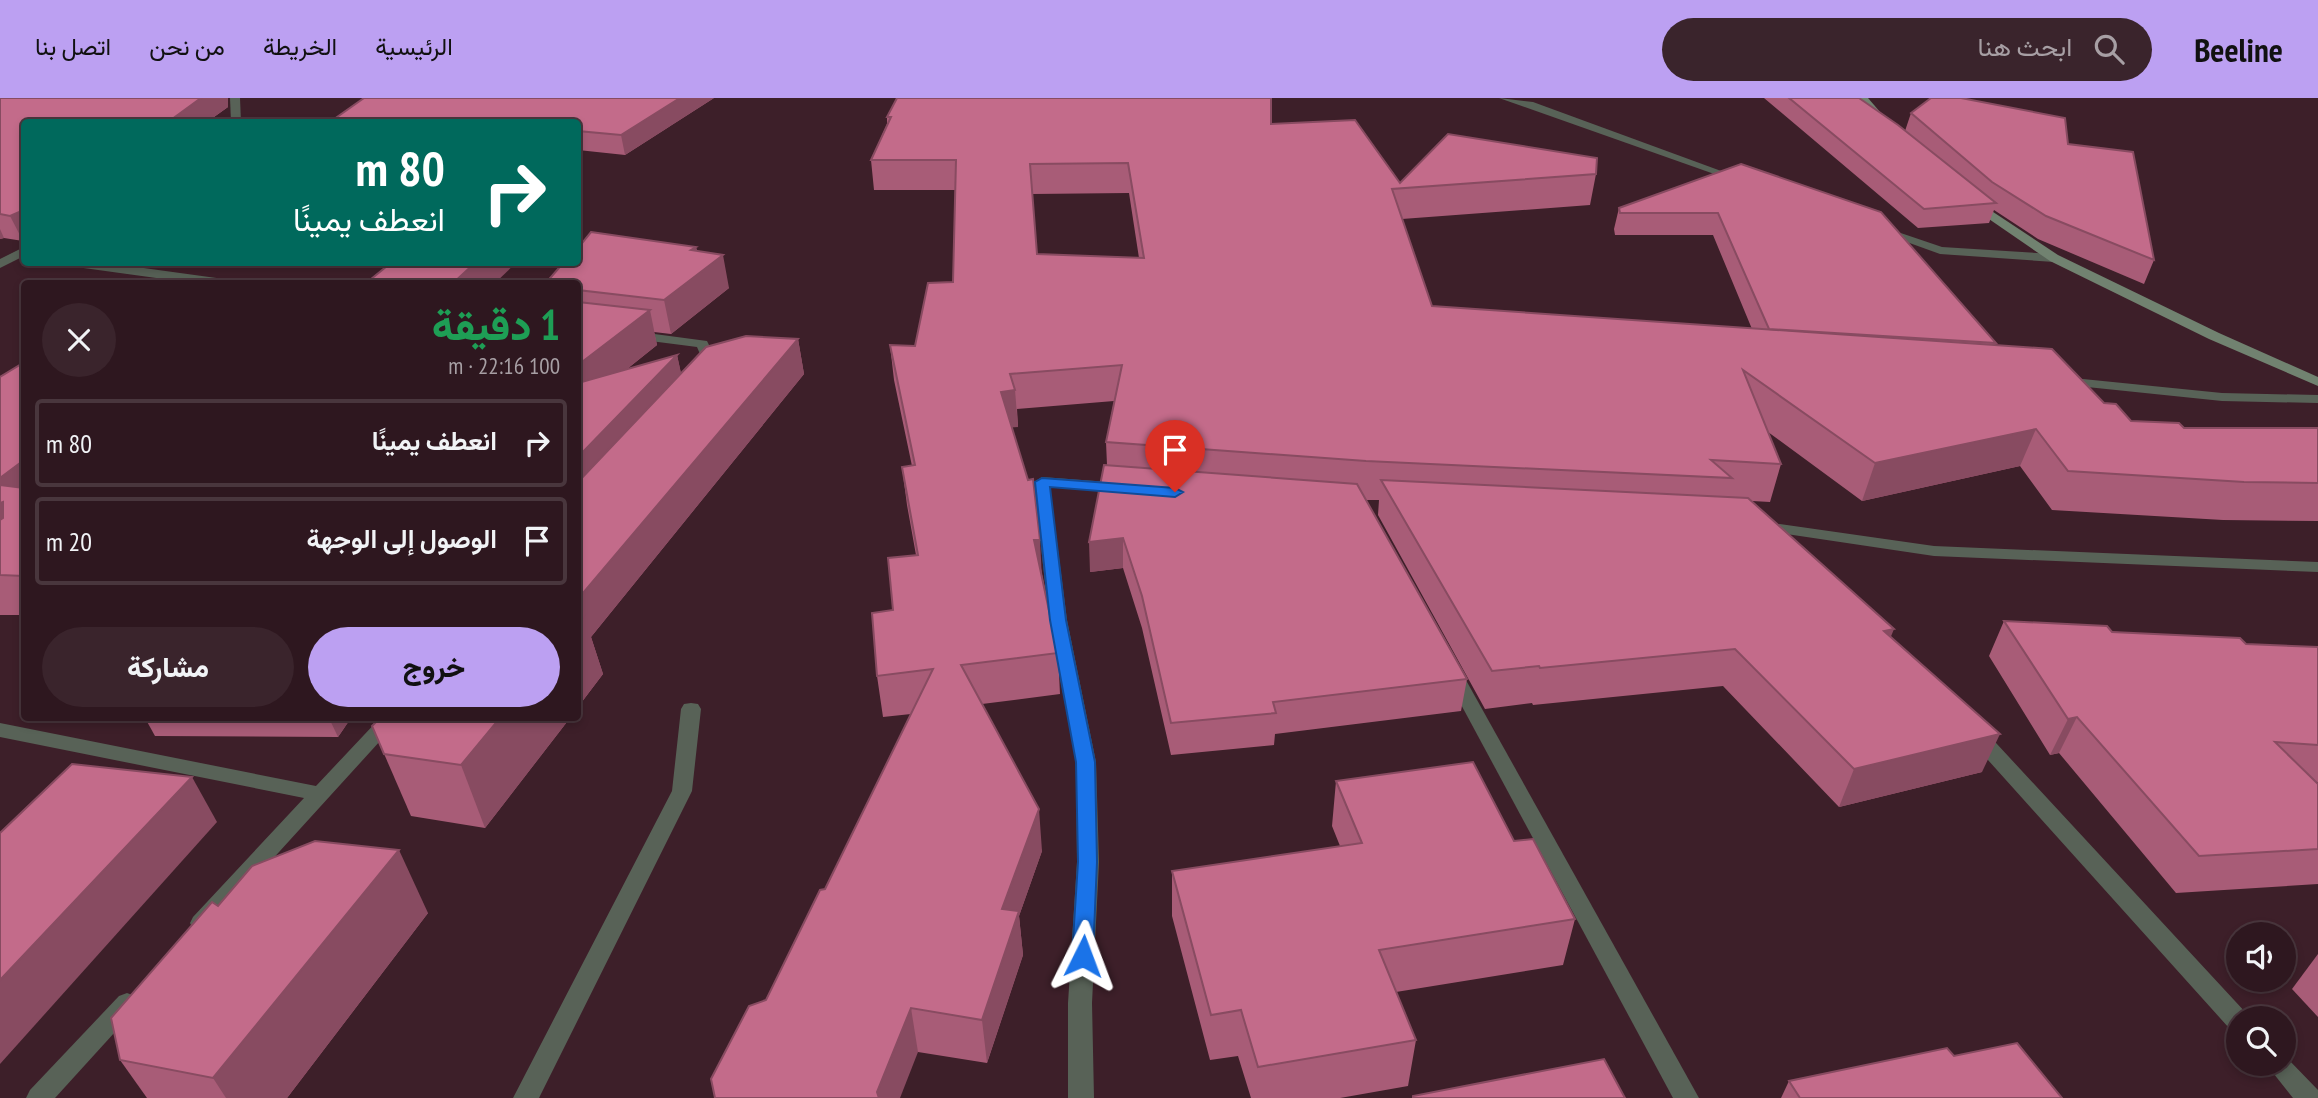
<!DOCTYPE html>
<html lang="ar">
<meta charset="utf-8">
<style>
body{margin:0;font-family:"PT Sans Narrow",Vazirmatn,sans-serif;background:#3a242c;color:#f1f3f6;direction:rtl;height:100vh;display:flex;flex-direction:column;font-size:26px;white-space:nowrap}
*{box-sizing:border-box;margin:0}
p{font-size:23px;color:#a79fa4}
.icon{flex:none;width:38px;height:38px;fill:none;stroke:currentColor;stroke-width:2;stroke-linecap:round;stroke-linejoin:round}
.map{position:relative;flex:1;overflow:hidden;direction:ltr}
.side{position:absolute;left:21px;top:182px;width:560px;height:441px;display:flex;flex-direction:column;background:#2e171f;border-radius:7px;box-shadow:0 4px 10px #0003,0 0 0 2px #49363d;direction:rtl}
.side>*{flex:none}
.hud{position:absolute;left:21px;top:21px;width:560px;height:147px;border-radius:7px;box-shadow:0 4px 10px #0003,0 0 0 2px #49363d;direction:rtl;background:#00695c;color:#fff;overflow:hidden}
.tools{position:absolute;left:2226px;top:824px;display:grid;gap:14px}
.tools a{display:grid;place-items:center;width:70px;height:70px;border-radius:50%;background:#2e171f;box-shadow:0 4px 10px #0003,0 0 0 2px #49363d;font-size:35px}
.pin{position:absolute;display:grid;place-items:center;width:60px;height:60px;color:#fff;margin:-72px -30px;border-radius:50% 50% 50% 0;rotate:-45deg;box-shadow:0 0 7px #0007}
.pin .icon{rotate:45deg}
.me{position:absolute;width:77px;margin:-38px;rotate:3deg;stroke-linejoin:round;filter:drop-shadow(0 0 5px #0008)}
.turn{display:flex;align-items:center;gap:24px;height:147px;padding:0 21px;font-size:32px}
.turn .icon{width:91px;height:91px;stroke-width:2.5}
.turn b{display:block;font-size:49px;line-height:60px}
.round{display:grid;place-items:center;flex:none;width:74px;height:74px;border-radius:37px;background:#3a242c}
.summary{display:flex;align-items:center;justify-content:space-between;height:119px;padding:0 21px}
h1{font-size:42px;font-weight:800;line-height:52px;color:#1e9e55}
.action{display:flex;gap:14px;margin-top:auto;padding:14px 21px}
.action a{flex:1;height:80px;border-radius:42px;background:#bca0f2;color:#111;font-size:28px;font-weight:800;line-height:80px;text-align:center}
.action a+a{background:#3a242c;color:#f1f3f6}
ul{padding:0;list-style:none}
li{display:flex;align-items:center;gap:21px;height:88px;margin:0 14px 10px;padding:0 7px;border:4px solid #49363d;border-radius:7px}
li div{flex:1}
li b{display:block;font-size:26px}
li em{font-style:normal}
header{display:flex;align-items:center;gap:42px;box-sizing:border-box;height:98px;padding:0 35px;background:#bca0f2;color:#111}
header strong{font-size:33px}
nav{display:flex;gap:38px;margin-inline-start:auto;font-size:24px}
.search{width:490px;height:63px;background:#3a242c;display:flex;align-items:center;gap:18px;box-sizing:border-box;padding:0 24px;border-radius:38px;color:#a79fa4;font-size:26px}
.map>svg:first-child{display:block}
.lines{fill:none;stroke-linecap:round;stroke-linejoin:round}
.minor{fill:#586257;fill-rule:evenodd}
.tertiary{fill:#586257;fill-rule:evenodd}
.secondary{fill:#718270;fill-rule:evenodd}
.wall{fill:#a85c77;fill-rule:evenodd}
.shaded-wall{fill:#884b61}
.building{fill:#c36b8a;stroke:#884b61;stroke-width:2;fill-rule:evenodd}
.route{fill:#1a73e8;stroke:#114b97;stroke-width:2}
</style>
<header>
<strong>Beeline</strong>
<div class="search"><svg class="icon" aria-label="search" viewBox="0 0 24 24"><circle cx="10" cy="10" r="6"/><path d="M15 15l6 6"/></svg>ابحث هنا</div>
<nav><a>الرئيسية</a><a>الخريطة</a><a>من نحن</a><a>اتصل بنا</a></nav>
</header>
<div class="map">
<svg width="2318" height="1000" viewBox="0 0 2318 1000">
<rect width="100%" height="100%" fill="#3d1f29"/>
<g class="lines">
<g class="minor">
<path d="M63,164h37l131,18 6,4h-37l-131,-18z"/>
<path d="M632,233l75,10 10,20 -4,11h-10v-11l-6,-14 -70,-9 -2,-3z"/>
<path d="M2063,279l159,16 96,2v8l-96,-2 -164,-17 -2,-3z"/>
<path d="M1042,379l80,6 8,5 -8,5 -72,-6 17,133 29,142 3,100 -7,141 2,95h-26v-95l9,-141 -1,-100 -27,-142 -15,-138z"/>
<path d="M1758,423l176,25 384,16v10l-384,-16 -182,-27 -2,-3 2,-3z"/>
<path d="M1453,569l9,6 237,425h-26l-229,-425z"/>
<path d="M691,605l7,1 3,5 -9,82 -153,307h-26l159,-307 9,-82 3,-5z"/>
<path d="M380,620h21l-192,211 -8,3 -8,-3 -3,-6 3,-6 111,-119 -304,-61v-14l316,63z"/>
<path d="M1977,630l7,2 263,284 2,4h-11v13l-9,-3 -259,-288 -3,-5 3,-5z"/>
<path d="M127,895l8,3 4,7 -4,7 -80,88h-29l4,-8 89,-94z"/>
<path d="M2284,957l34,35v8h-25l-27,-34h18z"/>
</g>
<g class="tertiary">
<path d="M230,0h10l1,24h-10z"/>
<path d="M1499,0l34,4 210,77 -9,2z"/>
<path d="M1883,129l59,20 112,7 6,4 -6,4 -114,-8 -61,-22 -2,-2z"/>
<path d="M20,151h4v7l-24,12v-9z"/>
</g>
<g class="secondary">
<path d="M1858,0h10l19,22v4h-8z"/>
<path d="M1970,104h8l80,53 161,78 99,44v9l-109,-47 -159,-78 -80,-55z"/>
</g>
</g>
<g class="wall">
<path d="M0,0l228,9 -21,15h-183l-1,119 -19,-3 -4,1z"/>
<path d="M714,0l-89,57 -47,-5v-28z"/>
<path d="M1764,0h95l46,33 6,-18 157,31 86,116 -10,24 -106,-45 -44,-29 -5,13 -71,5z"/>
<path d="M887,19l384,7 129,59 196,-9 -6,31 -188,14 30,87 320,23 -39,-94h-98l-1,-6 5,-21 122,-44 255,179 -1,2 109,58 27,18 53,7h134v93l-95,-1 -171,-10 -32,-44 -158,35 -94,-69 13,32 -11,38 -18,-1 138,136 92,135 -143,35 -116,-121 -190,19 -1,-2 -47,6 -107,-194 1,-15h-13l101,179 -6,32 -186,23 -1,11 -103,10 -29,-127 -19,-60 -33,4 17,-107 -1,-23 8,-41 -97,8 1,18h-6l46,226 2,41 -78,10 60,147 -23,65 4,39 -36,108 -69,-11 -152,-52 59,-111 86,-175 -28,3 -6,-41 16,-66 23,-55 -9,-50 -5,-38 10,-1 -18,-86 -4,-35 25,1 38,-64 3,-92h-82l-3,-30 16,-36zM1129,95l10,65 -102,-4 -5,-60z"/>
<path d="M696,149l1,4 32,37 -58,46 -17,-2 3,13 -30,24 50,-14 4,19 117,-35 6,35 -213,263 12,37 -25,33v-423z"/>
<path d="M24,265v252h-24v-238z"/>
<path d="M2004,523l242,23 72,3v135h-3l3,2v100l-142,9 -117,-140 -9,2 -61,-99z"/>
<path d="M145,620h206l-13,19 -183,-1z"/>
<path d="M380,620h190l-85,110 -74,-12 -39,-90z"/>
<path d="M1336,683l178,60 61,78 -12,46 -167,27 20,48 -8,46 -68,12h-89l-13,-42 -28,4 -38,-144v-45l168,-25 -8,-20z"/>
<path d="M218,808l210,7 -141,185h-140l-27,-38z"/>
<path d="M2318,856v63l-26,-28z"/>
<path d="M1954,958l108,42h-281l8,-17z"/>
</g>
<g class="shaded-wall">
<path d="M201,0h27v9l-21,15h-39z"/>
<path d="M680,0h34l-89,57 -4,-20z"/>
<path d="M24,112v31h-1l-13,-25z"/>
<path d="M0,131l4,9 -4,1z"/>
<path d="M696,149l5,24 22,-16 6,33 -58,46 -7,-34 27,-50z"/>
<path d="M476,164h41l-23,22h-42z"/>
<path d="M650,212l7,35 -79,63v-43z"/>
<path d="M798,241l6,35 -213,263 12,37 -25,33v-108z"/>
<path d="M677,257l8,36 -107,115v-49z"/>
<path d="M1015,292l3,37 -14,1 -3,-36z"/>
<path d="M2036,331l-16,37 -158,35 13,-38z"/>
<path d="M24,362v53l-24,41v-76z"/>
<path d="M1123,440v30l-33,4 -1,-30z"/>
<path d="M1034,442h6l2,39z"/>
<path d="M1894,531l-15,37 5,-35z"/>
<path d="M2077,619l-18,36 -9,2 18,-36z"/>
<path d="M329,620h22l-13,19z"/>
<path d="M500,620h70l-85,110 -24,-63z"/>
<path d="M2000,636l-18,38 -143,35 15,-38z"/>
<path d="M192,679l25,45 -217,242v-84z"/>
<path d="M1039,711l3,42 -23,65 4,39 -36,108 -5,-43 20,-111z"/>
<path d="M399,752l29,63 -141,185h-61l-13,-20z"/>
<path d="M911,910l7,44 -18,46h-22l-1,-6z"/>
</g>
<g class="building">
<path d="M0,0h201l-33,24h-144v88l-14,6 -10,-2z"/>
<path d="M364,0h316l-59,37 -43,-4v-9h-248z"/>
<path d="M897,0h374v26l84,-4 45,63 48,-49 149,24 -1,16 -204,15 40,117 620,43 52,54 12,1 15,17 48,2 5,5h134v55l-74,-1 -176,-11 -32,-42 -161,34 -132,-93 38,94 -70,-4 21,18 -366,-17 -260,-19 16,-77 -112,9 5,16 -14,2 27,88 5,-1 7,61h-6l24,113 -97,12 78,144 -37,100 17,2 -37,109 -71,-12 -34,84 2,6h-164l-4,-19 38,-73 17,-6 54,-110 5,-1 108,-220 -56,7 -5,-63 21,-3 -5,-52 30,-3 -16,-88 13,-2 -25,-120 25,1 13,-63 25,-1 3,-122h-85l20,-43h-4zM1128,65l16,95 -107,-4 -7,-90z"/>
<path d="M1789,0h70l39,27 98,78 -72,6z"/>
<path d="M1931,0h30l104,20 3,26 65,8 21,108 -108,-44 -54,-34 -81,-69z"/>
<path d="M1741,66l140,48 115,131 -227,-14 -51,-116h-98l-1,-5z"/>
<path d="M591,134l105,15 -5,3 32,5 -59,45 -86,-10v-6h-33l19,-22h14v-14z"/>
<path d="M392,164h84l-24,22h-87z"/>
<path d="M578,204l72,8 -72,55z"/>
<path d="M746,238l52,3 -220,260v-117l128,-135z"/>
<path d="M677,257l-99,102v-74z"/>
<path d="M23,265h1v97l-24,18v-101z"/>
<path d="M1104,367l253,19 110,195 -194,23 3,11 -105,10 -29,-127 -19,-58 -34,4z"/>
<path d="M1381,382l367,18 146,131 -10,2 116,103 -146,35 -119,-120 -195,19 -1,-2 -47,5z"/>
<path d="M0,387l24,3v88l-24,-1v-55l3,-2v-16l-3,1z"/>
<path d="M578,516h7l-7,9z"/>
<path d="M2004,523l103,5 5,6 128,6 6,6 72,3v98l-43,-3 43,42v65l-119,7 -122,-139 -9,2z"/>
<path d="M380,620h120l-39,47 -77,-11 -12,-28z"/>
<path d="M1473,664l41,79 19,-2 42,80 -196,31 37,90 -158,27 -17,-57 -30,5 -39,-144 190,-28 -26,-62z"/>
<path d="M72,666l120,13 -192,203v-147z"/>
<path d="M315,743l84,9 -186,228 -93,-18 -9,-42 101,-116 6,4 34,-40z"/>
<path d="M2017,945l45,55h-262l-11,-17 158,-33 7,8z"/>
<path d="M1604,961l21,39h-212v-2z"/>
</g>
<path class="route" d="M1042,380l133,10 8,4 -8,5 -125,-10 16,133 29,142 2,100 -4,94 -3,6 -7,2 -8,-2 -3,-6 6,-94 -2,-100 -26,-142 -15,-138z"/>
</svg>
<div class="tools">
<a><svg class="icon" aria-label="sound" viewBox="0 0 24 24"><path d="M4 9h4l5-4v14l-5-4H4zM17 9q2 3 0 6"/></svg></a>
<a><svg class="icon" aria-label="search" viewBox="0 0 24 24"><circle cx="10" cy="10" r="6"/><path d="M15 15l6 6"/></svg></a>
</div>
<div class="pin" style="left:1175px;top:394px;background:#d93025"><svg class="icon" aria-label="arrive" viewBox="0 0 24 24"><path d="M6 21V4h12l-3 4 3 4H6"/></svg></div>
<svg class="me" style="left:1083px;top:858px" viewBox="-20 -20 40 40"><path d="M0-17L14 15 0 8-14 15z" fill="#1a73e8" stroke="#fff" stroke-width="4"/></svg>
<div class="hud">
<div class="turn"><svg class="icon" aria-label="right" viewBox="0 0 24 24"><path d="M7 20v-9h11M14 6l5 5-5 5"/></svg><div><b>80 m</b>انعطف يمينًا</div></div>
</div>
<section class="side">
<div class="summary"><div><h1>1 دقيقة</h1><p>100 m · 22:16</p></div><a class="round"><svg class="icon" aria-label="close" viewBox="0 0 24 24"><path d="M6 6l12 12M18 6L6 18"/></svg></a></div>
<ul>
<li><svg class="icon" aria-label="right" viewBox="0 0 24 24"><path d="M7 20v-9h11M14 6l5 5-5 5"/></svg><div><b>انعطف يمينًا</b></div><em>80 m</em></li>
<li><svg class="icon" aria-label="arrive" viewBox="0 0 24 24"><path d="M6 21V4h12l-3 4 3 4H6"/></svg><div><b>الوصول إلى الوجهة</b></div><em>20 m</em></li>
</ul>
<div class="action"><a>خروج</a><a>مشاركة</a></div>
</section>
</div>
